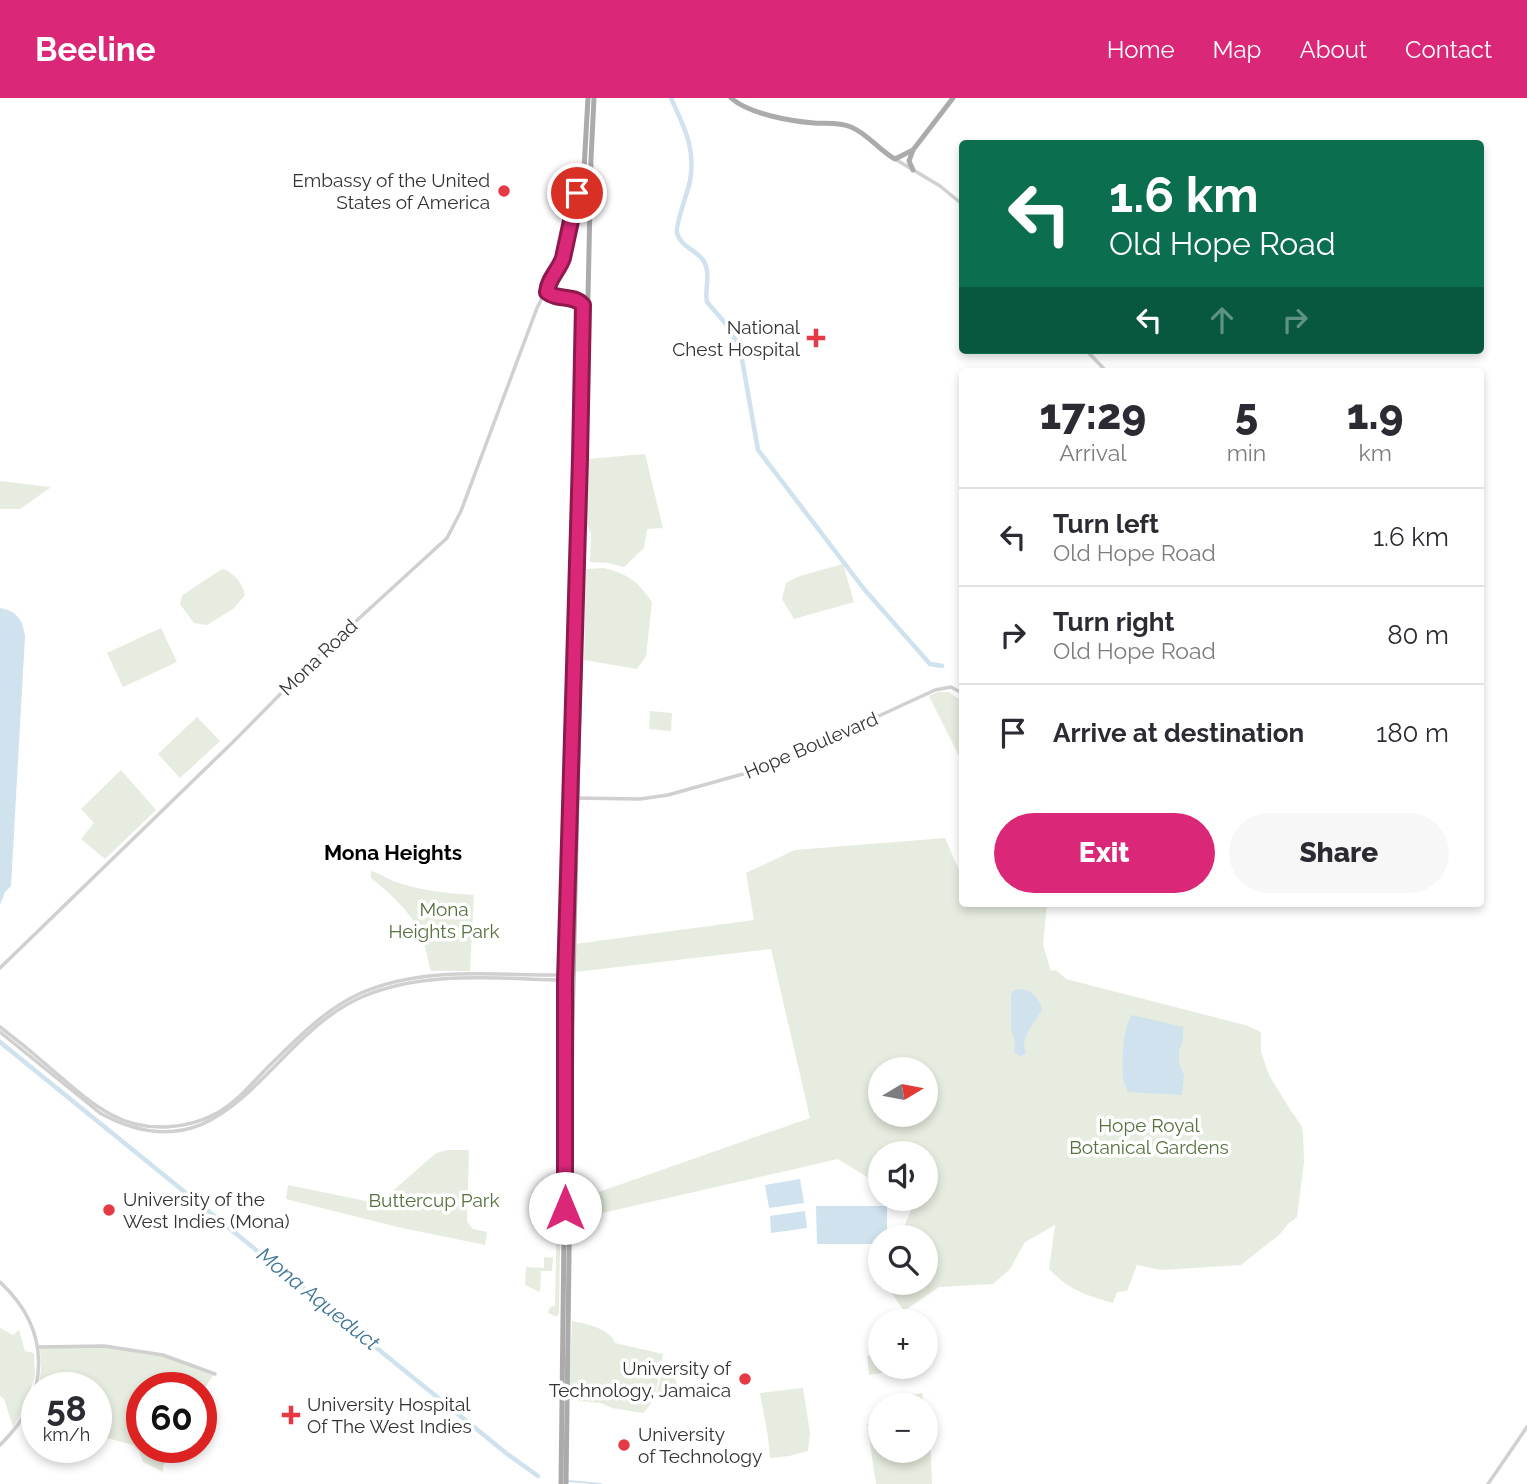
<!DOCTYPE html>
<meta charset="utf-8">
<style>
body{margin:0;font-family:Raleway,sans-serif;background:#f7f7f7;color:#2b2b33;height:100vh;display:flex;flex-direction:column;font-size:26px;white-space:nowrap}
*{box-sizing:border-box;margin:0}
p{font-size:23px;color:#7c7c81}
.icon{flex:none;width:38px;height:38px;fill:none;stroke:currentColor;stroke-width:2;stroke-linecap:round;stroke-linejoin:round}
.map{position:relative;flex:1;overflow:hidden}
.drawer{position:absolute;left:959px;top:270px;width:525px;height:539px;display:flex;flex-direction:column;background:#fff;border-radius:7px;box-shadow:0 4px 10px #0003}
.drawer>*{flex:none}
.guide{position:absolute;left:959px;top:42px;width:525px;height:214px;border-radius:7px;box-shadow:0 4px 10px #0003;background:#0b6e4f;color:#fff;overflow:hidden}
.needle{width:46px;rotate:80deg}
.buttons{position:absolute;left:868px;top:959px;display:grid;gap:14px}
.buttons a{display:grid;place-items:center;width:70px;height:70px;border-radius:50%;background:#fff;box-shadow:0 4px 10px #0003;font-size:35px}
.speed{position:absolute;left:21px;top:1274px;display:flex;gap:14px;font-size:35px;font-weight:700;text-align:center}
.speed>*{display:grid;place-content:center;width:91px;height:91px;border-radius:50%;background:#fff;box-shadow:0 4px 10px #0003;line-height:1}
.speed small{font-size:18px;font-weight:400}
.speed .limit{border:10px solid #d22;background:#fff;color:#111}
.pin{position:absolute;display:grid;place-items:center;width:60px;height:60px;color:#fff;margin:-30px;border:4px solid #fff;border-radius:50%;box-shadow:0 2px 7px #0007}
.me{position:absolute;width:77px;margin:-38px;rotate:0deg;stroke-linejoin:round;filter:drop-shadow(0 0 5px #0008)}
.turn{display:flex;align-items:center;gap:24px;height:147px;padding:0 35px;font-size:32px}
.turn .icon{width:91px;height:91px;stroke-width:2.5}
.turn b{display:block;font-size:49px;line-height:60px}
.lanes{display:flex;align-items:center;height:66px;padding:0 35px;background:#0003;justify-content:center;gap:35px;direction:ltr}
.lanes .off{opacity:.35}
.eta{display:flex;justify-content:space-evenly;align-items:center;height:119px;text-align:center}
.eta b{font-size:42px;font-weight:800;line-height:49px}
.cta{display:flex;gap:14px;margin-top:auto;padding:14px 35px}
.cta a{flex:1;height:80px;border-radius:42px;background:#db2777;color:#fff;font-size:28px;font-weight:800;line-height:80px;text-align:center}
.cta a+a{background:#f7f7f7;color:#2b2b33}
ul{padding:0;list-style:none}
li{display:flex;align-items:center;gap:21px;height:98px;padding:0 35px;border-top:2px solid #e1e1e2}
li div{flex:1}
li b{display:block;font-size:26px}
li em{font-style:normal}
header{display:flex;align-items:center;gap:42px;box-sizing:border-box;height:98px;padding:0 35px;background:#db2777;color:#fff}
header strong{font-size:33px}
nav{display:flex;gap:38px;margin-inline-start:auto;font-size:24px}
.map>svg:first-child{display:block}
.green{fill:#e6ecdf;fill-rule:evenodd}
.water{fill:#cfe2ee}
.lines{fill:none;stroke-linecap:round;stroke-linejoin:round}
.stream{stroke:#cfe2ee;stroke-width:2}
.canal{stroke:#cfe2ee;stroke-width:4.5}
.minor{stroke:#d0d0d0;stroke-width:3.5}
.major{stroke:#ababab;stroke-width:5}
.route-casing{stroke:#8e194d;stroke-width:18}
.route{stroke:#db2777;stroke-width:12}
.poi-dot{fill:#e63946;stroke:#fff;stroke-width:2.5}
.labels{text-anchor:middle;stroke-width:7;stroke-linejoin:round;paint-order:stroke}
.poi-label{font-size:19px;fill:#333;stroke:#fff;text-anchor:end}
.street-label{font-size:19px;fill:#333;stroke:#fff}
.park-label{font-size:19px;fill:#56703f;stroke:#fff}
.neighbourhood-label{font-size:21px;font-weight:bold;fill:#000;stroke:#fff}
.water-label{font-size:21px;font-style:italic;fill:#3f7597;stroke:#fff}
</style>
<header>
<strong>Beeline</strong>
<nav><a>Home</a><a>Map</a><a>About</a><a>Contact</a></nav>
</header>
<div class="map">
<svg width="1527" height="1386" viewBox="0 0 1527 1386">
<rect width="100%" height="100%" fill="#fff"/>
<g class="green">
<path d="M645,356l18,74 -16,1 -3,19 -20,19 -16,-4 -18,-1 1,-28 -5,-13 2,-62z"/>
<path d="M0,383l51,6 -31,22h-20z"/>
<path d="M843,466l11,38 -60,17 -12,-20 4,-16 14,-7z"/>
<path d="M604,470c26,7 33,13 48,34l-6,54 -9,13 -53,-9 2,-91z"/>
<path d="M222,471c12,3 21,15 23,26l-12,14 -26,16 -13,-2 -14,-19 2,-8 5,-4z"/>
<path d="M161,530l16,34 -54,25 -16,-34z"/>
<path d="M938,594h11l13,9v55l-2,2 -31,-62z"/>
<path d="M650,613l22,2 -1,18 -22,-2z"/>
<path d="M197,619l23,24 -40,37 -22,-24z"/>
<path d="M121,672l35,40 -51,49 -24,-20 13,-16 -13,-14z"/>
<path d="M945,740l17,39v26h85l-4,42 8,26 5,-1 10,9 179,46 16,7v20l8,23 22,36 10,14 2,8 1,29 -7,55 -9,7 -8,10 -39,31 -81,5 -23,-5 -10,26 -10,1 -4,11c-29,-9 -43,-12 -64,-34l6,-44 -30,17 -15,27 -17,15 -54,3 -35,24 -19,-28h41v-46h-26l13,-32 -9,-6h22v-46h-46v32l-42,-26 -262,60v-19l234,-82 -39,-169 -196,23v-28l179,-24 -8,-47 49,-23zM880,971h46v46h-46z"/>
<path d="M371,773c9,2 16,8 25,11 25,9 52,11 78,13l-4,76h-39c-4,-12 -5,-26 -11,-38 -9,-21 -31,-41 -49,-55z"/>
<path d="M562,886c4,20 -3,43 1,65l-2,169 -2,14 1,18 -1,62 -2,5 -9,-4 2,-6 5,-1z"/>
<path d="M447,1052h21l1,2 -2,70 6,7 14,3 -2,13 -83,-17 -116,-29 2,-14 78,16h7l15,-6 48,-42z"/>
<path d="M544,1159l9,1 -1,13h-11l-1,21 -15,-7 1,-18 18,1z"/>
<path d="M572,1223c14,3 38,7 43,22l48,11c-4,18 -5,46 -20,59l-31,-5 -11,-5 -23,-2v-5l-5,-1v-4l-4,-1z"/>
<path d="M0,1230l13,7 6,-5 6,21 9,2 1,23 -12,35 -10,16 -9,-28 -4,-3z"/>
<path d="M101,1249l62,9 50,19 -12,19v-6h-59v59h29l-8,19v6l-20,-10 -4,-11 -6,-6 -37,-10v-47h-58l3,-18 -1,-22z"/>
<path d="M880,1256v13h9v5l-20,3 -2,-19z"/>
<path d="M661,1279l14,1 3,8 -5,14 -5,-4 -12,-3z"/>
<path d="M803,1290l7,45 -2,18 -19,5 -19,2 -2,-21 -8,-44z"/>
<path d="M922,1295l2,12h-22l-1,-8z"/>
<path d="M926,1319h1l4,40 1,27h-56l-9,-60 13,-1v28h46z"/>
</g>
<g class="water">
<path d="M0,510c17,3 23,12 25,28l-14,250 -6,6 -5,13z"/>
<path d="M1017,891c14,0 21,7 25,20 -4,9 -17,23 -18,34 0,4 2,7 1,11l-5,2 -6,-4 1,-10 -4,-14v-33l2,-4z"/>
<path d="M1132,917l51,12v13l-4,11v12l5,12 -2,20 -54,-3c-2,-5 -5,-11 -5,-16 -1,-15 0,-50 9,-61z"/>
<path d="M800,1081l4,24 -35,5 -4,-23z"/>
<path d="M816,1108h71v31h-7v7h-63z"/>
<path d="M805,1113l2,17 -36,5 -1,-17z"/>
</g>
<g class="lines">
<path class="stream" d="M569,1383l32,3"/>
<g class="canal">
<path d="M671,0c13,29 25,50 19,83 -2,11 -15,44 -13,52 3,13 19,17 26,27 9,13 1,28 4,42l19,22 14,24 18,102 106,139 66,75 12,2"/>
<path d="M0,944l506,411 32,23"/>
</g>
<g class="minor">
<path d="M895,61l45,27 22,18"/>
<path d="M1086,252l20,21"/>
<path d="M571,700l69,1 28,-4 57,-16 36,-10 29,-12 145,-67 16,-3 11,6"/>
<path d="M0,870l234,-227 85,-86 128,-117 14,-27 76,-203 9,-18"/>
<path d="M0,929c17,13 33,26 49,40 20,17 40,36 63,48 33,18 75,15 107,-3 20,-12 35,-31 51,-47 28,-27 55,-56 91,-72 64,-28 136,-17 204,-18l8,2"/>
<path d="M0,934l100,81c129,71 167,-77 264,-117 63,-26 134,-17 201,-16"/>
<path d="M0,1184c52,48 51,114 0,163"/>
<path d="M38,1249l66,-1 59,9 52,19"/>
<path d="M1488,1386l39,-57"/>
</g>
<g class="major">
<path d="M731,0c18,16 59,23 83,25 12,1 25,-1 37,4 17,7 28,23 44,32l18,-9 40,-52"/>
<path d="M913,72l-4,-9 4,-11"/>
<path d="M561,1386l3,-249 1,-255 16,-545 2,-130c-10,-11 -25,-4 -36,-13v-4l16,-30 12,-59 9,-30 4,-71"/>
<path d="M566,1386l6,-456 19,-869 3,-61"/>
</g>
</g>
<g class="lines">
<defs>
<path id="route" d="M565,1110v-227l15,-523 3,-153c-10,-11 -25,-4 -36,-13 1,-13 12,-22 16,-34l14,-65"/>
</defs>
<use href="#route" class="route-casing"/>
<use href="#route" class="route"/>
</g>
<g class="poi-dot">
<circle cx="504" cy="93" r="7"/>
<path d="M812.5 229.5h7v7h7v7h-7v7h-7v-7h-7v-7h7z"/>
<circle cx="109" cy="1112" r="7"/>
<circle cx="745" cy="1281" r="7"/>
<path d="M287.5 1306.5h7v7h7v7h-7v7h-7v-7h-7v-7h7z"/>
<circle cx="624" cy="1347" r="7"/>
</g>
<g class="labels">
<g class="poi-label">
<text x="490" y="89">Embassy of the United<tspan x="490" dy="22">States of America</tspan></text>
<text x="800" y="236">National<tspan x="800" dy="22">Chest Hospital</tspan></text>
<text x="123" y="1108" text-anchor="start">University of the<tspan x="123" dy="22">West Indies (Mona)</tspan></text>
<text x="731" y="1277">University of<tspan x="731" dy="22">Technology, Jamaica</tspan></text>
<text x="307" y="1313" text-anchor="start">University Hospital<tspan x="307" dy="22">Of The West Indies</tspan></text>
<text x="638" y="1343" text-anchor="start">University<tspan x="638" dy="22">of Technology</tspan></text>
</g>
<g class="street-label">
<text transform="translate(318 559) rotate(-44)" y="7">Mona Road</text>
<text transform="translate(811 647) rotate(-23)" y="7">Hope Boulevard</text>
</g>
<g class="park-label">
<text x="444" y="818">Mona<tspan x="444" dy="22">Heights Park</tspan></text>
<text x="1149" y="1034">Hope Royal<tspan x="1149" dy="22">Botanical Gardens</tspan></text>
<text x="434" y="1109">Buttercup Park</text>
</g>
<g class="neighbourhood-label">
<text x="393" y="762">Mona Heights</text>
</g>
<g class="water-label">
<text transform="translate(318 1201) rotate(39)" y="7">Mona Aqueduct</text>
</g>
</g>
</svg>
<div class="buttons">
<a><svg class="needle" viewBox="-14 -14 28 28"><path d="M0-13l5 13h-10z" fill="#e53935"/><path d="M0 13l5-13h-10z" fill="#7c7c81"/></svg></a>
<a><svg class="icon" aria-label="sound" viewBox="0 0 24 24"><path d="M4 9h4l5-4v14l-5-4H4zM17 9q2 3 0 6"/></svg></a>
<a><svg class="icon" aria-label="search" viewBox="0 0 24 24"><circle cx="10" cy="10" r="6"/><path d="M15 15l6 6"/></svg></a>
<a>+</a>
<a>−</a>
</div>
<div class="speed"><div>58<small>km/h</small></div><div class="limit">60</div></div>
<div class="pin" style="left:577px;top:95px;background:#d93025"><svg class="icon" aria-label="arrive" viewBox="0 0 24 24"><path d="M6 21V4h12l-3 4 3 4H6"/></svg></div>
<svg class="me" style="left:565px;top:1110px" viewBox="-20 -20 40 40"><circle r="19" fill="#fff"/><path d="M0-13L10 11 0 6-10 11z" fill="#db2777"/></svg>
<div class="guide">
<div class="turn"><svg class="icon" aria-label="left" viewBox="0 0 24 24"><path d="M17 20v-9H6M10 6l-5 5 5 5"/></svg><div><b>1.6 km</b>Old Hope Road</div></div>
<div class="lanes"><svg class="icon" aria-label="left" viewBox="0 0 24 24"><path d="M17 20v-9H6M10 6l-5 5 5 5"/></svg><svg class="icon off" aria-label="ahead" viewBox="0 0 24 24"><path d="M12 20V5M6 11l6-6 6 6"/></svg><svg class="icon off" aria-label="right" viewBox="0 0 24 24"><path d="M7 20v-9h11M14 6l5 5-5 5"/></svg></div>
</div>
<section class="drawer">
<div class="eta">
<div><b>17:29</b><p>Arrival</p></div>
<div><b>5</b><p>min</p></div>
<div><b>1.9</b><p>km</p></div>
</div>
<ul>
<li><svg class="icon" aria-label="left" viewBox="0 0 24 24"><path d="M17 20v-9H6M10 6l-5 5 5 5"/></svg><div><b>Turn left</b><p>Old Hope Road</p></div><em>1.6 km</em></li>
<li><svg class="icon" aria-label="right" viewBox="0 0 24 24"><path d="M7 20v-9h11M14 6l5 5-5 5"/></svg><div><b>Turn right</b><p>Old Hope Road</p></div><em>80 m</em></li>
<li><svg class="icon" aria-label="arrive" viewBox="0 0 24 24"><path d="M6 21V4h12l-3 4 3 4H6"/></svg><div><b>Arrive at destination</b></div><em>180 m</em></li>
</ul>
<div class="cta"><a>Exit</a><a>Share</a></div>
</section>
</div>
